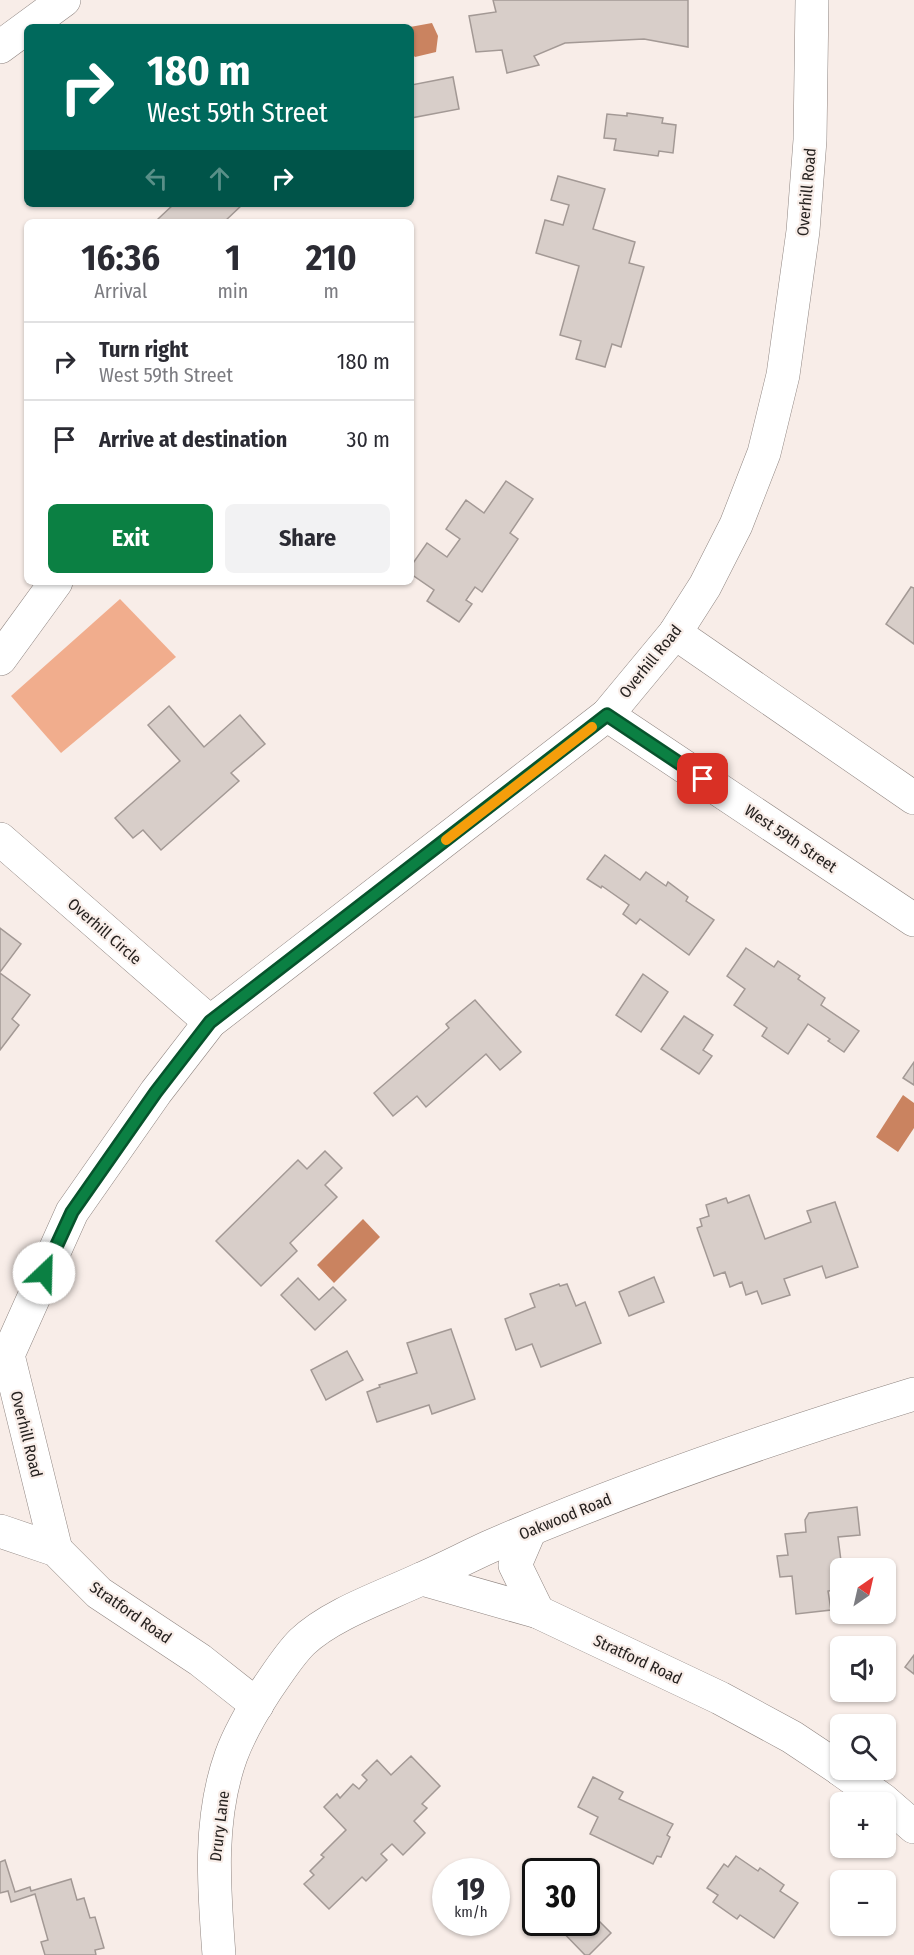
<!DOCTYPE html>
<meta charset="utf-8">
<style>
body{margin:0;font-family:"Fira Sans Condensed",sans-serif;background:#f2f2f3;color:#2b2b33;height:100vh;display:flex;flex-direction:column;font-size:22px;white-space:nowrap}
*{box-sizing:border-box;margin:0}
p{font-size:20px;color:#7c7c81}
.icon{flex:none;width:33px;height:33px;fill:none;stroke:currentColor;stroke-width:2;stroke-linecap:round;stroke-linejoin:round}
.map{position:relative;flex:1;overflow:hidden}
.panel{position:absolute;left:24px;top:219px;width:390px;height:366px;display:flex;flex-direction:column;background:#fff;border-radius:9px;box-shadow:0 2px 4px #0004}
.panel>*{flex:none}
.top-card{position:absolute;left:24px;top:24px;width:390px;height:183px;border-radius:9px;box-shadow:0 2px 4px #0004;background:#00695c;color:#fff;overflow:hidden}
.needle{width:39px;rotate:34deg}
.buttons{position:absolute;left:830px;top:1558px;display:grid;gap:12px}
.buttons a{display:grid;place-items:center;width:66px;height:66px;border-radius:9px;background:#fff;box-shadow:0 2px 4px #0004;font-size:30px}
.speed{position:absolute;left:432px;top:1858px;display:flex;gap:12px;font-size:30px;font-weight:700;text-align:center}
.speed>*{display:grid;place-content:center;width:78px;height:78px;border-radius:50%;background:#fff;box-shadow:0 2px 4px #0004;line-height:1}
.speed small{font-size:15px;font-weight:400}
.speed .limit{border:3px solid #111;border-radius:9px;background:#fff;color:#111}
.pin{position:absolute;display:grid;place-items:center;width:51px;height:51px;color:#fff;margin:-26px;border-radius:12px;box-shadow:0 3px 9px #0006}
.me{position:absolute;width:66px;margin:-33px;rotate:24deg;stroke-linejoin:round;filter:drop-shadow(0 0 4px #0008)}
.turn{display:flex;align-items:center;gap:21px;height:126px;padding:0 24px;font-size:27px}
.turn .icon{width:78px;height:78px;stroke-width:2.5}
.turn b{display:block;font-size:42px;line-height:51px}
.lanes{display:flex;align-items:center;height:57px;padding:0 24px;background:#0003;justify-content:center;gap:30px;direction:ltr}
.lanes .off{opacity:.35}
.eta{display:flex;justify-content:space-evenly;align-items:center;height:102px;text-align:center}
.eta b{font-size:36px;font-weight:700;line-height:42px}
.button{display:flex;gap:12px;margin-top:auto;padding:12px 24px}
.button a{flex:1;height:69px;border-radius:9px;background:#0b8043;color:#fff;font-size:24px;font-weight:700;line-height:69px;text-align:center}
.button a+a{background:#f2f2f3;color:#2b2b33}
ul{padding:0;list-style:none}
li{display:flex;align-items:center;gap:18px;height:78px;padding:0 24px;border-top:2px solid #e1e1e2}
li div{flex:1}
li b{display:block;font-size:22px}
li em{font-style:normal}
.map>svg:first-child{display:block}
.green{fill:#f1ad8d}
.water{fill:#ca8360}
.building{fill:#d8cec9;stroke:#a39995;stroke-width:1.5}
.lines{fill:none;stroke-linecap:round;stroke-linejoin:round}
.minor-casing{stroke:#8f8581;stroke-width:34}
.minor{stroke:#fff;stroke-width:33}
.route-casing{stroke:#07532c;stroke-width:15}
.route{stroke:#0b8043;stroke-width:10}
.slow{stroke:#f59e0b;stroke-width:10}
.labels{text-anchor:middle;stroke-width:4.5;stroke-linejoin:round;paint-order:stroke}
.street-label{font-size:16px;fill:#262220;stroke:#f8ede8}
</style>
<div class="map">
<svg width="914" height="1955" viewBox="0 0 914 1955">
<rect width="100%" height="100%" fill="#f8ede8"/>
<path class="green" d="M120,599l56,58 -115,96 -50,-57z"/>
<g class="water">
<path d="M432,23l6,13 -2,16 -21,5 -4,-4 -1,-26z"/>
<path d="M903,1095l11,8v25l-16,24 -22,-15z"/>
<path d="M363,1219l17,18 -46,46 -17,-18z"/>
</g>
<g class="building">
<path d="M493,0h195v47l-44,-8 -79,4 -31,13 5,9 -32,8 -5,-23 -26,2 -7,-36 27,-4z"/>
<path d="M453,77l6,32 -48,9v-33z"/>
<path d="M627,113l36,5 -1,5 14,2 -3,28 -14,-2 -1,5 -44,-6 2,-11 -12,-1 3,-24 20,2z"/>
<path d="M558,176l47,13 -12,40 42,13 -6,21 15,4 -23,80 -9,-3 -7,23 -29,-8 5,-18 -21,-6 19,-69 -43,-13 9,-33 18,5 6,-20 -18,-5z"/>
<path d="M174,204h69l-19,18h-63l-3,-3z"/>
<path d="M506,481l27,18 -23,34 8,6 -36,53 -7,-5 -9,13 6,4 -13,18 -32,-21 7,-11 -23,-16v-8l16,-23 20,14 13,-18 -14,-10 20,-29 18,13z"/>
<path d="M911,587l3,1v56l-28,-20z"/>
<path d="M169,706l35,41 36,-32 25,29 -34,29 8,8 -78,69 -18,-20 -10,8 -18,-20 65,-57 -32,-36z"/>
<path d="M605,855l35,25 6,-8 20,14 2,-4 20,15 -2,4 28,19 -25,35 -49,-36 -4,5 -13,-10 6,-9 -27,-19 -1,2 -14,-9z"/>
<path d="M0,928l21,16 -21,28z"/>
<path d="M746,948l28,19 4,-6 22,15 -2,3 27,19 -4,7 38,26 -15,21 -16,-11 2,-2 -22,-15 -20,30 -26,-18 5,-8 -33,-23 11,-16 -18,-13z"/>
<path d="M0,973l30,22 -18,24 7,6 -19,25z"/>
<path d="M643,974l25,18 -27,40 -25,-17z"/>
<path d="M475,1000l46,52 -21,18 -14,-16 -60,53 -9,-11 -24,20 -19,-23 75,-65 -3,-4z"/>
<path d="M684,1016l29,19 -10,15 9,6 -13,18 -38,-25z"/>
<path d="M914,1062v23l-11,-7z"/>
<path d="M325,1151l17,17 -17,17 12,12 -47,46 7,8 -36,35 -45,-45 82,-81 9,9z"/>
<path d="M749,1195l16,44 46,-17 -4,-11 28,-9 23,65 -32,11 -4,-12 -38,13 6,16 -28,9 -5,-13 -11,4 -4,-13 -12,5 -5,-15 -11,4 -17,-48 5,-2 -2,-7 9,-3 -3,-11 20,-7 2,5z"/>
<path d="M654,1277l10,25 -35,14 -10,-24z"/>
<path d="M298,1278l21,22 14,-13 13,13 -31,30 -34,-35z"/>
<path d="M559,1284l1,2 7,-2 9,22 9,-4 16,41 -60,24 -9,-23 -16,6 -11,-31 30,-12 -5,-13z"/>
<path d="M451,1329l24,70 -43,15 -3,-9 -52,17 -10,-30 13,-5 -1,-2 38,-12 -10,-30z"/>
<path d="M347,1351l16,29 -37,20 -15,-30z"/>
<path d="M857,1507l3,28 -22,2 4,32h-2v20l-12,2 3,19 -35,4 -4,-38 -12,1 -3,-21 11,-1 -3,-21 21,-2 -1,-12 4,-7z"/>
<path d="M914,1655v19l-9,-7z"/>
<path d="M411,1756l29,30 -18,18 5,4 -13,13 11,12 -22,22 -11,-11 -11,10 6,6 -21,21 -4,-4 -33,32 -25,-25 10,-9 -4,-4 14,-14 -3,-2 25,-25 -22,-23 13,-13 3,4 13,-14 6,5 8,-9 -5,-5 15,-15 14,15z"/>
<path d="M593,1777l30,15 -4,7 54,25 -6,11 3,2 -9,20 -4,-1 -4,8 -63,-30 8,-17 -20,-10z"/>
<path d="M736,1856l22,15 2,-3 24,17 -4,6 18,12 -24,35 -34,-23 -3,4 -24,-17 5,-7 -11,-7 17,-24 4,3z"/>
<path d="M5,1860l10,32 15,-5 1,4 40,-12 6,21 7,-2 6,20 5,-1 9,31 -9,2 1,5h-51l-4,-13 7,-2 -13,-46 -24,8 -3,-11 -8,2v-31z"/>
<path d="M586,1908l25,25 -22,22h-4l-31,-32h32z"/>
</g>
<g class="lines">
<defs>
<g id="minor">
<path d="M0,47l64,-47"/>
<path d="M675,633l239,165"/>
<path d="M0,659l56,-77"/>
<path d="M607,715l307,205"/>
<path d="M0,839l210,183"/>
<path d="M530,1530l-15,35 23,47"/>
<path d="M0,1531l56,19 43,43 101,67 57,45"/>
<path d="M56,1550l-48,-195 64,-143 84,-120 54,-70 397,-307 68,-82 30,-47 31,-61 28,-72 19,-78 20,-144 7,-91 2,-140"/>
<path d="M422,1579l116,33 182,86 72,39 48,32"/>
<path d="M841,1770l42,30 31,27"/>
<path d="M219,1955c-5,-66 -11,-135 12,-199 8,-22 22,-46 35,-66 12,-17 22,-34 36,-48 29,-28 83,-46 119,-63 23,-10 46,-22 68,-32 138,-60 281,-109 425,-153"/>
</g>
</defs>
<use href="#minor" class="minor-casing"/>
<use href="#minor" class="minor"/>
</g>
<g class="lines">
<defs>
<path id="route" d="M44,1273l28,-61 84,-120 54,-70 397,-307 96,64"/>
</defs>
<use href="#route" class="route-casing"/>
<use href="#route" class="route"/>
<path class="slow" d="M446,840l146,-113"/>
</g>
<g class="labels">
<g class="street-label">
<text transform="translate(806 192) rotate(-85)" y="6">Overhill Road</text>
<text transform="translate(650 661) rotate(-51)" y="6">Overhill Road</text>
<text transform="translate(791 838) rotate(34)" y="6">West 59th Street</text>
<text transform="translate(105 931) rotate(41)" y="6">Overhill Circle</text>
<text transform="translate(27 1434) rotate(76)" y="6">Overhill Road</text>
<text transform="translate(565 1516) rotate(-22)" y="6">Oakwood Road</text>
<text transform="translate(131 1612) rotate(35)" y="6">Stratford Road</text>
<text transform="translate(638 1659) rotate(25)" y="6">Stratford Road</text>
<text transform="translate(219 1826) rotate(-83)" y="6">Drury Lane</text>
</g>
</g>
</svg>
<div class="buttons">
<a><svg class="needle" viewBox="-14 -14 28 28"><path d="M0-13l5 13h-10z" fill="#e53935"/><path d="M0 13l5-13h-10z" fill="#7c7c81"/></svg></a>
<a><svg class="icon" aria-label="sound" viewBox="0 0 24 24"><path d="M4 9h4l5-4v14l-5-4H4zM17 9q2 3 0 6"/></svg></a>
<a><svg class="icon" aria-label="search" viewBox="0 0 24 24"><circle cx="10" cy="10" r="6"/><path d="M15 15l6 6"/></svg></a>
<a>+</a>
<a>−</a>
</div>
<div class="speed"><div>19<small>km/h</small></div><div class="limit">30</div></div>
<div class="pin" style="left:703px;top:779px;background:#d93025"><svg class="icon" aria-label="arrive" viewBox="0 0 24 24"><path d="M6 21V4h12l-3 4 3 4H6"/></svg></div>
<svg class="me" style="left:44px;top:1273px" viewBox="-20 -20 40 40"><circle r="19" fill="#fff"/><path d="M0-13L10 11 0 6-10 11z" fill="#0b8043"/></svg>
<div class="top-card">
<div class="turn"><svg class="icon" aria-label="right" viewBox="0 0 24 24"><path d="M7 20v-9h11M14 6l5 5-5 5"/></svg><div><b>180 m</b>West 59th Street</div></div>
<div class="lanes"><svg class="icon off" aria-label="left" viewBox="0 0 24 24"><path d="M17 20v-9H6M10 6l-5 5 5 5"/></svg><svg class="icon off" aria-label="ahead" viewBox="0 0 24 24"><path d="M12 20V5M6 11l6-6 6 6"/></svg><svg class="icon" aria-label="right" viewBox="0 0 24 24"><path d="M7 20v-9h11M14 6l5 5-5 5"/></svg></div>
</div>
<section class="panel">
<div class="eta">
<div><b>16:36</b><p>Arrival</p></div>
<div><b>1</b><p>min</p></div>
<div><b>210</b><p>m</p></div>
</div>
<ul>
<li><svg class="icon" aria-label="right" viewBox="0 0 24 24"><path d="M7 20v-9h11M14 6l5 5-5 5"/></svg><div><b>Turn right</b><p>West 59th Street</p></div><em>180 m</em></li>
<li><svg class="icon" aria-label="arrive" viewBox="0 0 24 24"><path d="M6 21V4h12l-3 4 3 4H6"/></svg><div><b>Arrive at destination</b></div><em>30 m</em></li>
</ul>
<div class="button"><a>Exit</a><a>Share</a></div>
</section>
</div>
